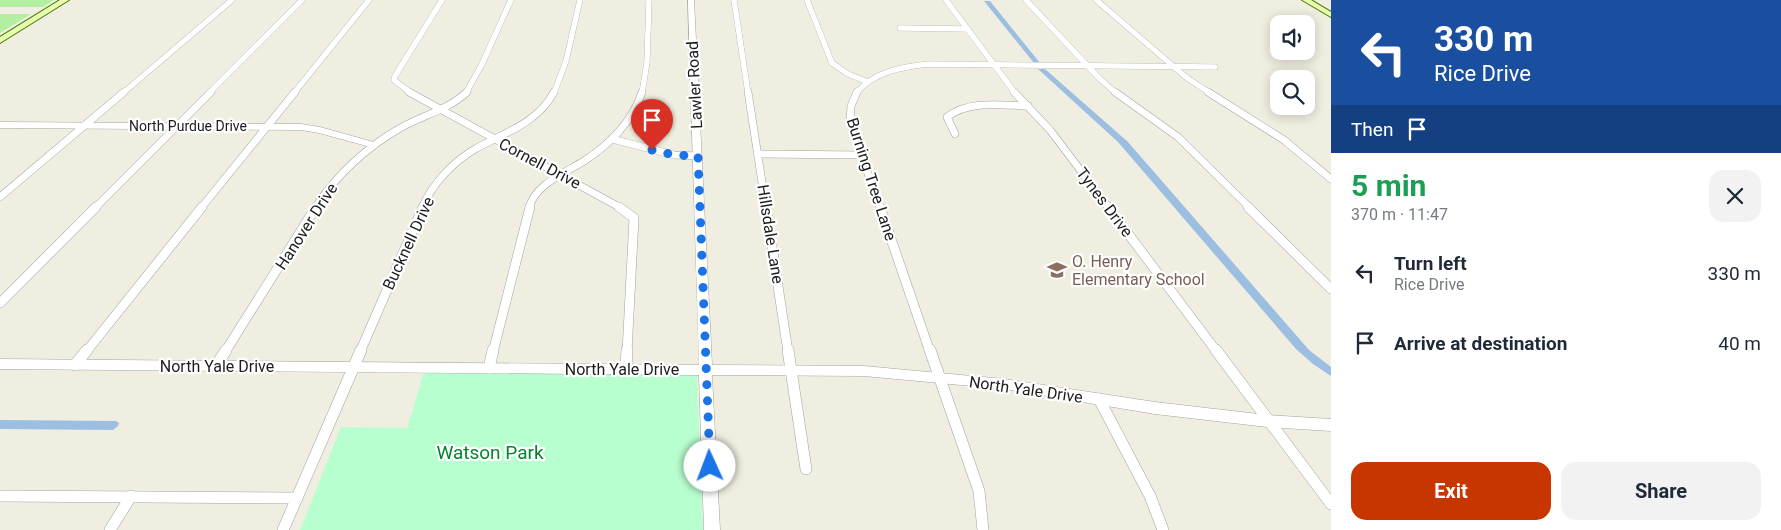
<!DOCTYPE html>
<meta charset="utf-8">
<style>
body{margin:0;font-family:Roboto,sans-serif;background:#f2f2f3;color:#1f2937;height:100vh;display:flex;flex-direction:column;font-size:19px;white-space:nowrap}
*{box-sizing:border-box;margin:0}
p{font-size:16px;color:#747a83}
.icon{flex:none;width:28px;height:28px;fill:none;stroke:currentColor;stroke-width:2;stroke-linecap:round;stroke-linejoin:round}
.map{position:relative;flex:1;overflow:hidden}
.sheet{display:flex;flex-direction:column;background:#fff;width:450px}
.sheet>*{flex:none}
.guide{background:#1a4fa0;color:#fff;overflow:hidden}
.tools{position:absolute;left:1270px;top:15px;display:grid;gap:10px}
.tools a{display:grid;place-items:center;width:45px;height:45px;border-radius:10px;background:#fff;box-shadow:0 2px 12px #0003;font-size:25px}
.pin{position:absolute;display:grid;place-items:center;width:42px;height:42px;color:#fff;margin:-51px -21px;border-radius:50% 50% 50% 0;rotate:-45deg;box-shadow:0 0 5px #0007}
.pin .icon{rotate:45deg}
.me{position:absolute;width:55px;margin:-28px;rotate:358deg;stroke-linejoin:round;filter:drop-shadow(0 0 4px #0008)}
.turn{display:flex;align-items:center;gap:18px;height:105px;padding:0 20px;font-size:22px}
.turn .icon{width:65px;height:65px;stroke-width:2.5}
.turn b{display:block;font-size:35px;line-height:42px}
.then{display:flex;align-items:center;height:48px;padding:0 20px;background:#0003;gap:10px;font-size:19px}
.round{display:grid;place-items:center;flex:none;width:52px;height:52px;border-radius:15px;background:#f2f2f3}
.headline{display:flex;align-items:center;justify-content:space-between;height:85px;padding:0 20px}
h1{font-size:30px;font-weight:700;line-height:38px;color:#1e9e55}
.button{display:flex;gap:10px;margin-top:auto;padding:10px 20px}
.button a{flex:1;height:58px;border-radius:15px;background:#c83600;color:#fff;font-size:20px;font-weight:700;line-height:58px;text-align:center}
.button a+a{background:#f2f2f3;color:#1f2937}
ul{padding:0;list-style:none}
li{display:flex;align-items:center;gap:15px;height:70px;padding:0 20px}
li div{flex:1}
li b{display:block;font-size:19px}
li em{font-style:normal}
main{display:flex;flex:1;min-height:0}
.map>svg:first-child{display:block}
.grass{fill:#b2efa0}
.park{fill:#b8ffd0}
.water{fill:#9cbfe1}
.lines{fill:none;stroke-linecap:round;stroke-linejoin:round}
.minor-far3-casing{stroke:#a3a3a3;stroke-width:6}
.minor-far2-casing{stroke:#a3a3a3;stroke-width:8}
.minor-far1-casing{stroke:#a3a3a3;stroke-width:10}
.minor-casing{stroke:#a3a3a3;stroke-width:12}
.tertiary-casing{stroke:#a3a3a3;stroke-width:1}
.secondary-casing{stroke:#497600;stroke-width:2}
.minor-far3{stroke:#fff;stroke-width:5.5}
.minor-far2{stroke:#fff;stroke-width:7}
.minor-far1{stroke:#fff;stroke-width:9}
.minor{stroke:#fff;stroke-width:11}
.tertiary{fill:#fff;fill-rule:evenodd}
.secondary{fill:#e5ffae;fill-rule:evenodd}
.route{stroke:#1a73e8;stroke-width:9;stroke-dasharray:0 16.2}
.labels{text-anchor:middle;stroke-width:4.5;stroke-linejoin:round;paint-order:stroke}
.far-street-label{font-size:14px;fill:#1c1c1c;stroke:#fff}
.street-label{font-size:16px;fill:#1c1c1c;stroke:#fff}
.education-label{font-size:16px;fill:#785e54;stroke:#fff;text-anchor:start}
.near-park-label{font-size:19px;fill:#01842f;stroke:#fff}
</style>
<main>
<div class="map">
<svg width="1331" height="530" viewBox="0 0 1331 530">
<rect width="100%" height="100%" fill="#efeee0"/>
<g class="grass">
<path d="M0,0h54l-11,7h-43z"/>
<path d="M0,14h31l-31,19z"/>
</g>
<path class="park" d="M424,372l273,3 6,155h-403l41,-103 66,1z"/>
<g class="water">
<path d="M984,1h6l50,62h-6z"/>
<path d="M1038,69h7l83,73 181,208 22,17v9l-18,-12 -17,-15 -178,-207z"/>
<path d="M0,420l116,1 3,2 -1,3 -5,4 -113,-1z"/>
</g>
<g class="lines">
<defs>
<g id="minor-far3">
<path d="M734,0l14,93"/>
<path d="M807,0l25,63 16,11 20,8"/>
<path d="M946,0l69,93"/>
<path d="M1026,0l74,79 16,14"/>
<path d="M1096,0l91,78 23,15"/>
<path d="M900,28l67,1"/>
<path d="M123,93l109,-93"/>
<path d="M209,93l93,-93"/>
<path d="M294,93l75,-93"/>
<path d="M411,93l-17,-13 1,-4 47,-76"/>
<path d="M466,93l16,-29 29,-64"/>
<path d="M554,93l12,-32 14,-61"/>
<path d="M642,93l5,-31 2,-62"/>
<path d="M856,93c19,-22 46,-26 73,-29l286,3"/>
</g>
<g id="minor-far2">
<path d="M409,92l212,116"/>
<path d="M748,92l18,116"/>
<path d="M857,92l-6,14 -1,16 30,86"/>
<path d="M1014,92l36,38 59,78"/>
<path d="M1115,92l63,45 72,71"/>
<path d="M1208,92l76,48 47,39"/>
<path d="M955,134l-8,-17c22,-17 54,-12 81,-11"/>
<path d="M612,139l62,16 24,1"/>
<path d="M758,154l104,1"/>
<path d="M0,197l124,-105"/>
<path d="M95,208l116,-116"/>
<path d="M201,208l94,-116"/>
<path d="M315,208c21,-33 53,-62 87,-81 22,-12 47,-18 65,-35"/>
<path d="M422,208c10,-24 31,-46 53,-59 29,-16 63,-26 79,-57"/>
<path d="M529,208c6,-24 36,-35 55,-47 25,-16 49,-40 58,-69"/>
</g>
<g id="minor-far1">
<path d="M619,207l15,11 -7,134"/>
<path d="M766,207l22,145"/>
<path d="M880,207l50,145"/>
<path d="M1108,207l109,145"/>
<path d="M1248,207l83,82"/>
<path d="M0,303l96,-96"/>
<path d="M86,352l116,-145"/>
<path d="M225,352l91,-145"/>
<path d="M360,352l63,-145"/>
<path d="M493,352l37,-145"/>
</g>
<g id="minor">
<path d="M788,350l18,119"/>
<path d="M930,350l49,141 4,39"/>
<path d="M1216,350l115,154"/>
<path d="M75,365l12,-15"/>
<path d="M216,366l10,-16"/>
<path d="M489,368l4,-18"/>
<path d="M626,369l1,-19"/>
<path d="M1099,399l51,97 13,34"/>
<path d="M0,496l297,2"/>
<path d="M110,530l21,-34"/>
<path d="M283,530l78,-180"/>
</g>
<g id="tertiary">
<path d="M688,0h6l18,365 152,1 140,13 151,23 112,13 64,4v12l-64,-4 -112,-13 -151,-25 -140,-13 -152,-1 8,155h-16l-5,-155 -699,-6v-10l699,6z"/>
<path d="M0,122l301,2 19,3 57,16 2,2 -5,3 -55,-15 -18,-3 -301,-2z"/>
</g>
<g id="secondary">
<path d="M60,0h9l-69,43v-6z"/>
<path d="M1302,0h9l20,12v5z"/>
</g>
</defs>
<use href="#minor-far3" class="minor-far3-casing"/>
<use href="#minor-far2" class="minor-far2-casing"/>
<use href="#minor-far1" class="minor-far1-casing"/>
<use href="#minor" class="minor-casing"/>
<use href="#tertiary" class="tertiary-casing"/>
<use href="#secondary" class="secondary-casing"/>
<use href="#minor-far3" class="minor-far3"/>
<use href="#minor-far2" class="minor-far2"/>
<use href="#minor-far1" class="minor-far1"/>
<use href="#minor" class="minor"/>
<use href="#tertiary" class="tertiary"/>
<use href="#secondary" class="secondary"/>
</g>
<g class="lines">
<path class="route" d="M652,150l22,5 24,1 12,310"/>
</g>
<defs>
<symbol id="school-bare" viewBox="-9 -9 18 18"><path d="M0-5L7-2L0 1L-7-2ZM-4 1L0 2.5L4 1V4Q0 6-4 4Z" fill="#8d6e63" stroke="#fff" stroke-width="2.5" paint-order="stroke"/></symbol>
</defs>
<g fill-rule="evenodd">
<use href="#school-bare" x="1043" y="256" width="28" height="28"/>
</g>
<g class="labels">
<g class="far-street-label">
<text x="188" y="131">North Purdue Drive</text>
</g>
<g class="street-label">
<text transform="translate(694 85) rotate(-93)" y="6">Lawler Road</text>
<text transform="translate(540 163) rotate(28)" y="6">Cornell Drive</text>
<text transform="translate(872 179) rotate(72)" y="6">Burning Tree Lane</text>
<text transform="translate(1105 202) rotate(53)" y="6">Tynes Drive</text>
<text transform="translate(306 226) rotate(-57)" y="6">Hanover Drive</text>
<text transform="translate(771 234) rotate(81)" y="6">Hillsdale Lane</text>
<text transform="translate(408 243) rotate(-65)" y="6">Bucknell Drive</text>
<text x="217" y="372">North Yale Drive</text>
<text x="622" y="375">North Yale Drive</text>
<text transform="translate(1026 389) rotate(8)" y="6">North Yale Drive</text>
</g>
<g class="education-label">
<text x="1072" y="267">O. Henry<tspan x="1072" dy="18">Elementary School</tspan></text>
</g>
<g class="near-park-label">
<text x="490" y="459">Watson Park</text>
</g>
</g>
</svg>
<div class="tools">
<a><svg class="icon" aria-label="sound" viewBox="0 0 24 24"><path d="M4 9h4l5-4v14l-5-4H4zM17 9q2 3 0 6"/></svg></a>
<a><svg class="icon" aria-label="search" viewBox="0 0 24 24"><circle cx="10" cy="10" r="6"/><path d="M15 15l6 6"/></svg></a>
</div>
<div class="pin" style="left:652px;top:150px;background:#d93025"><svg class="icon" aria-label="arrive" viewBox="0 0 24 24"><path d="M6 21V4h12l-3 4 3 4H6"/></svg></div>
<svg class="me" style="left:710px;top:466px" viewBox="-20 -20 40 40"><circle r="19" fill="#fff"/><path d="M0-13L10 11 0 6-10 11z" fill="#1a73e8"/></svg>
</div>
<section class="sheet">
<div class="guide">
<div class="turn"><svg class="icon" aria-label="left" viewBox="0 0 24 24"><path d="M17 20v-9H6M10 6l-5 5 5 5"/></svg><div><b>330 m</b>Rice Drive</div></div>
<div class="then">Then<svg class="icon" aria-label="arrive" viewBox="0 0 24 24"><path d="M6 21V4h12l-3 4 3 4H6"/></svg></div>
</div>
<div class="headline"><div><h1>5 min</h1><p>370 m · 11:47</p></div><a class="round"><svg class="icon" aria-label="close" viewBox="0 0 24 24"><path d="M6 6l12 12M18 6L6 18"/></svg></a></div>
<ul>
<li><svg class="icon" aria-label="left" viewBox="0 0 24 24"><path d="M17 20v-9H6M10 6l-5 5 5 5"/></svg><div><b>Turn left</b><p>Rice Drive</p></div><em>330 m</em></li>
<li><svg class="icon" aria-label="arrive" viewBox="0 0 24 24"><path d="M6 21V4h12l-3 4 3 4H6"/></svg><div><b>Arrive at destination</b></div><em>40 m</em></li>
</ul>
<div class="button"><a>Exit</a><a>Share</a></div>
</section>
</main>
